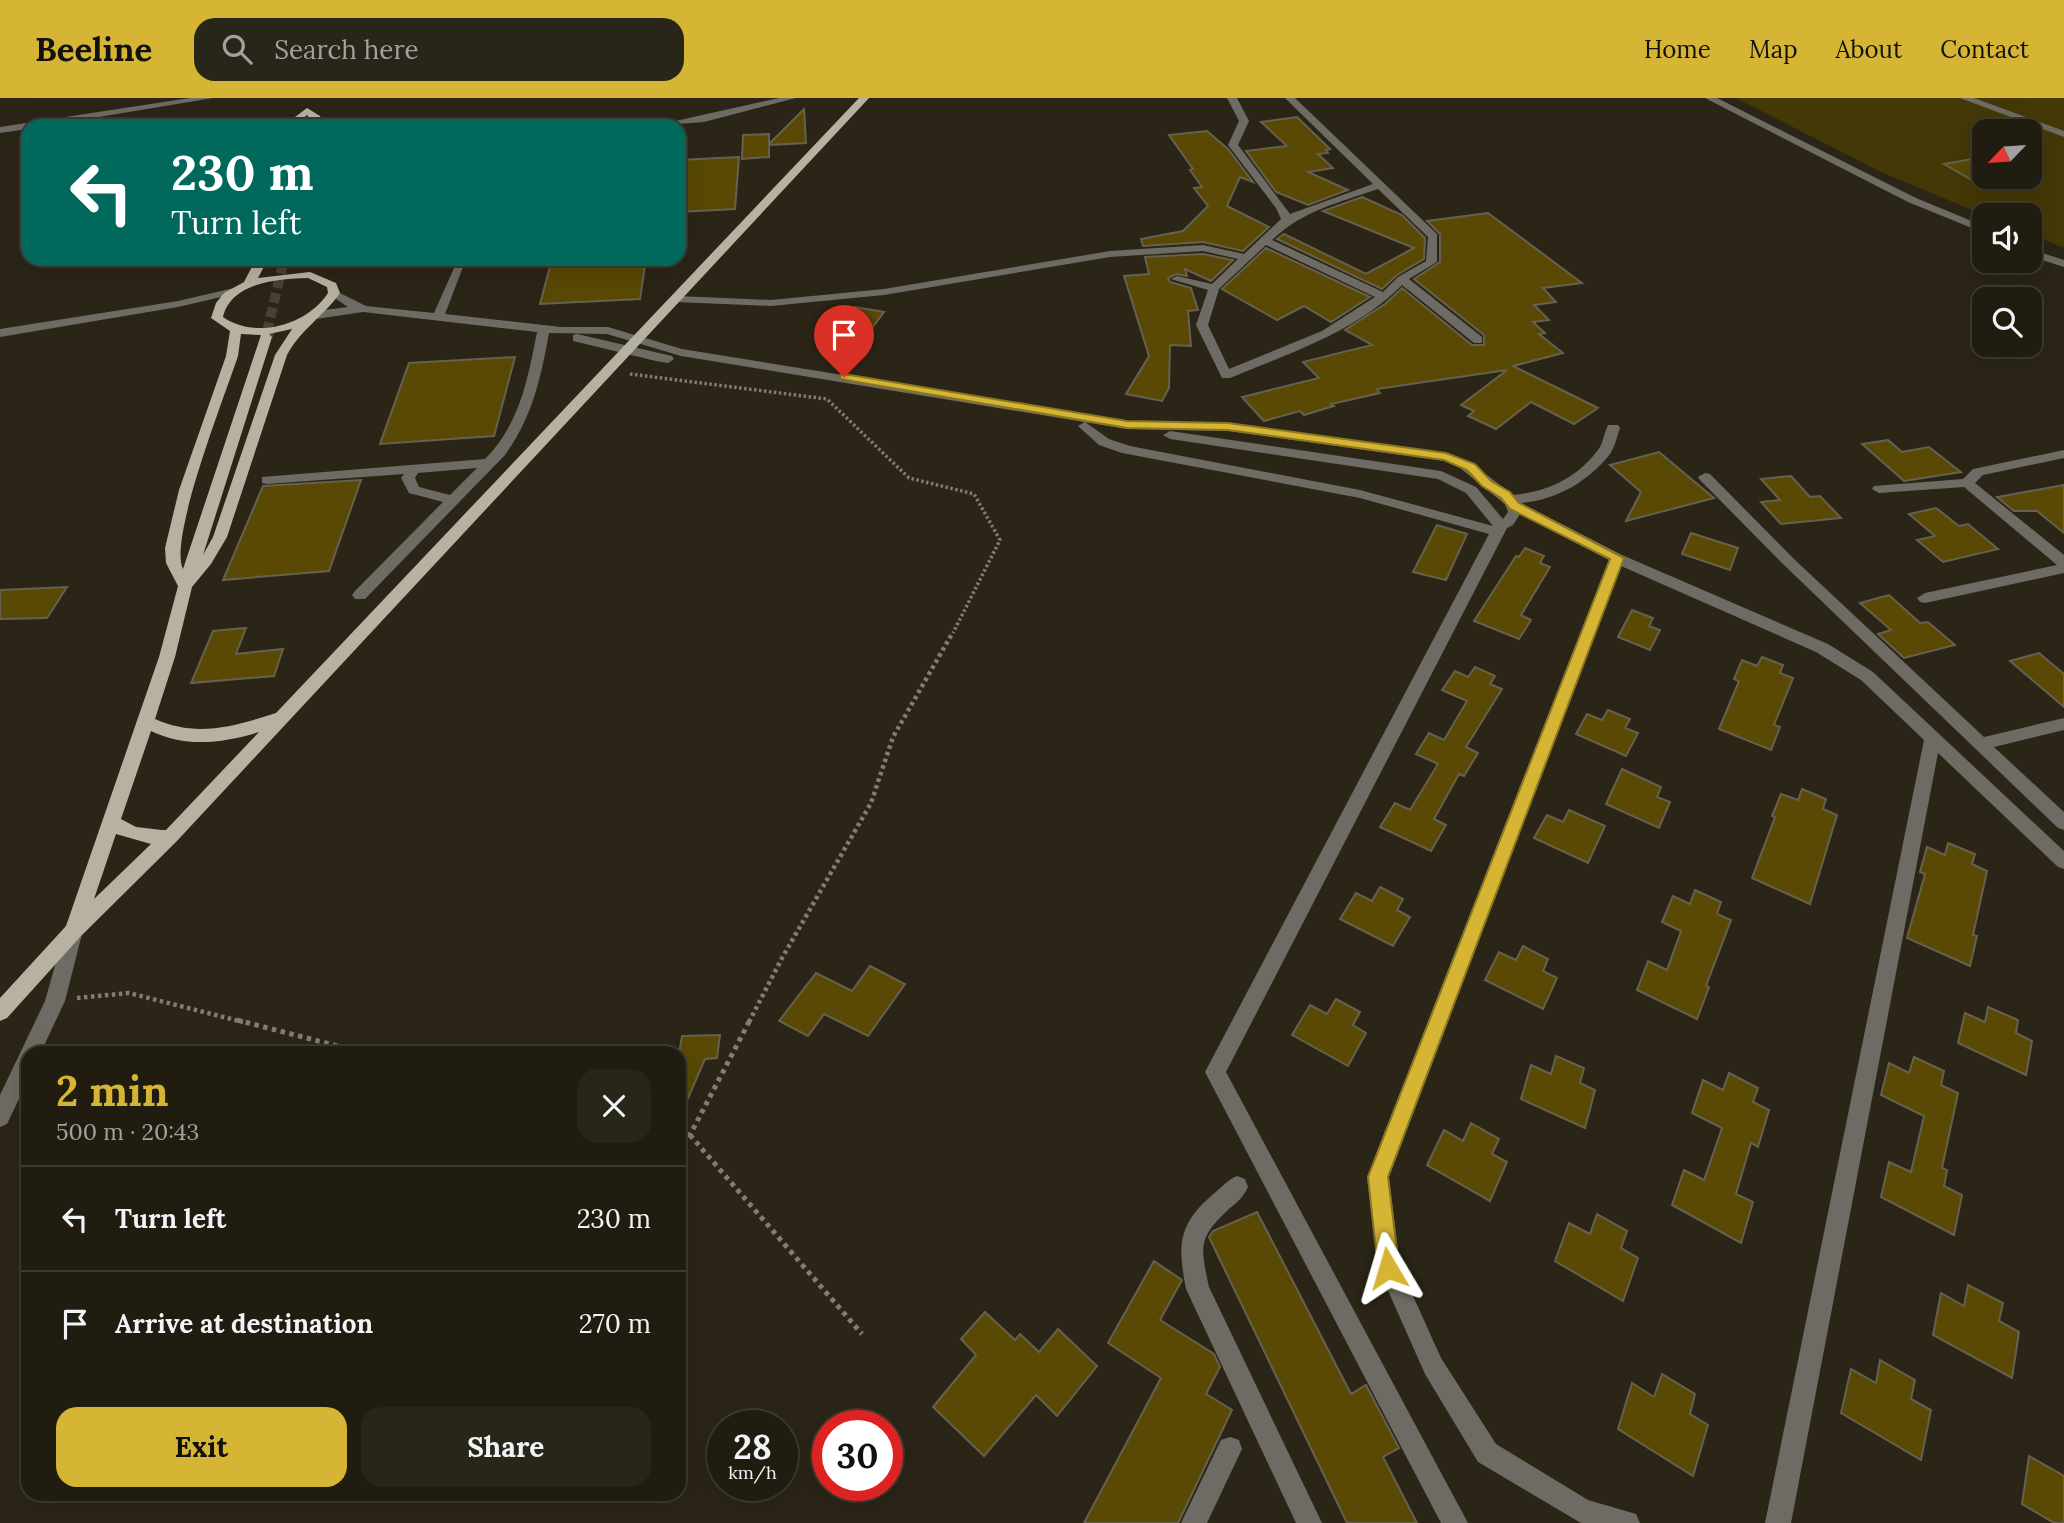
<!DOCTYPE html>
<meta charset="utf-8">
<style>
body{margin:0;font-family:Lora,serif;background:#282519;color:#f1f3f6;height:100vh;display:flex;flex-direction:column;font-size:26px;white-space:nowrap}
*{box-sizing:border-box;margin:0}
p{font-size:23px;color:#a2a19f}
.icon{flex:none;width:38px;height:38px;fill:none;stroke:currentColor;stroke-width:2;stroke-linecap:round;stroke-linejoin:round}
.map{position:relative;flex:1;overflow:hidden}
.drawer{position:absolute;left:21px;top:948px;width:665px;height:455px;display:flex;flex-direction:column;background:#201c10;border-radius:21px;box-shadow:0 7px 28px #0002,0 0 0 2px #3d3a30}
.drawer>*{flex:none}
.hud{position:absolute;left:21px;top:21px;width:665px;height:147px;border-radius:21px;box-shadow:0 7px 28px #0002,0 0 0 2px #3d3a30;background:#00695c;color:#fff;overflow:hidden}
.needle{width:46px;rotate:245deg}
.buttons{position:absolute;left:1972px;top:21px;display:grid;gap:14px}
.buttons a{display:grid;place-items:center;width:70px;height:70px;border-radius:14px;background:#201c10;box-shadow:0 7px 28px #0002,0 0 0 2px #3d3a30;font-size:35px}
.speed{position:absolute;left:707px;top:1312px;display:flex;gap:14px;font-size:35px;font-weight:700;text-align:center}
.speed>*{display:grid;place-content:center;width:91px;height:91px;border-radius:50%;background:#201c10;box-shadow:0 7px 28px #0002,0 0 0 2px #3d3a30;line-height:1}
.speed small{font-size:18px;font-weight:400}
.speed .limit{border:10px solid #d22;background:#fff;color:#111}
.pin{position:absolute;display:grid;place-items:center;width:60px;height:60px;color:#fff;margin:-72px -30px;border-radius:50% 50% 50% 0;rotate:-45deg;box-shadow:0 0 7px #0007}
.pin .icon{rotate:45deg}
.me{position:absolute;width:77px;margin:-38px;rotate:353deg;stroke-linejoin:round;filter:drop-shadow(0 0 5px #0008)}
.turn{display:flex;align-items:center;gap:24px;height:147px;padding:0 35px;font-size:32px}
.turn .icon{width:91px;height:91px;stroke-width:2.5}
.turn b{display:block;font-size:49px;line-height:60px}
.round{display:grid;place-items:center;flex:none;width:74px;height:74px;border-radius:21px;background:#282519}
.headline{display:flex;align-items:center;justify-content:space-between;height:119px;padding:0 35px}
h1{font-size:42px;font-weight:700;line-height:52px;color:#d6b534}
.button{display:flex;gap:14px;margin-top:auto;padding:14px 35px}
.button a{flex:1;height:80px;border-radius:21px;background:#d6b534;color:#111;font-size:28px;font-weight:700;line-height:80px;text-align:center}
.button a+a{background:#282519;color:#f1f3f6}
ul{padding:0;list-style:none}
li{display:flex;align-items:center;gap:21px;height:105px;padding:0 35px;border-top:2px solid #3d3a30}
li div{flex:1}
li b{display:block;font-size:26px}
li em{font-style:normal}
header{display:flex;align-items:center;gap:42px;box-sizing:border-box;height:98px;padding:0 35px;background:#d6b534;color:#111}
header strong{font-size:33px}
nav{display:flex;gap:38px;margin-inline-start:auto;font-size:24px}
.search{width:490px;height:63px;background:#282519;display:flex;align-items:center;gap:18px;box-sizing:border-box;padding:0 24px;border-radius:21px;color:#a2a19f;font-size:26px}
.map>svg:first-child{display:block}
.green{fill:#443807;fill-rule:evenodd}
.building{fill:#594904;stroke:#66614f;stroke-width:2}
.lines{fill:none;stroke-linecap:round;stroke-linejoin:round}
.major-tunnel-far1{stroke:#474234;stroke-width:10;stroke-dasharray:10 5;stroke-linecap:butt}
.major-tunnel{stroke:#474234;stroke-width:14;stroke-dasharray:14 7;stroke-linecap:butt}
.path-far2{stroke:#817d70;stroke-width:3.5;stroke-dasharray:2.5 2.5;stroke-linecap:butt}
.path-far1{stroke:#817d70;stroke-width:4.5;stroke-dasharray:3.5 3.5;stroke-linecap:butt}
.path{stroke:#817d70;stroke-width:5;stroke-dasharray:4.5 4.5;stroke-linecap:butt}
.minor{fill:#6d6b63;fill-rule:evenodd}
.major{fill:#b6b1a1;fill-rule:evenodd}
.route{fill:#d6b534;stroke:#8b7622;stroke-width:2}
</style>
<header>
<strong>Beeline</strong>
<div class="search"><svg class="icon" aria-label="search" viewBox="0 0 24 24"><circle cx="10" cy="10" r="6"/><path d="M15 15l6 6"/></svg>Search here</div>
<nav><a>Home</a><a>Map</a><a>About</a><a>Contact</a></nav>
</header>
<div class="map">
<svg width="2064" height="1425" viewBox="0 0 2064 1425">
<rect width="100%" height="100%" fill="#2a2516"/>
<path class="green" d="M1736,0h328v150l-34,-14v-19h-46l-103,-43zM1984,33h46v46h-46z"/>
<g class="building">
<path d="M804,11l2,34 -37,2v12l-27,2 1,-24 26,-1v10z"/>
<path d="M1297,19l33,32 -4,1 2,3 -10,1 15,14 -25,4 40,18 -40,15 -32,-13 -30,-41 41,-5 -26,-24z"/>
<path d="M1207,33l21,18 25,33 -13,-5 -13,29 42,21 -26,24 -40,-9 -60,4 -2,-7 42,-8 25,-25 -14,-18 8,-1 -12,-17 3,-1 -24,-34z"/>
<path d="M739,59l-4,52 -56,3v-52z"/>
<path d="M1984,59v30l-40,-23z"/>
<path d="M1362,99l40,18 23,23 -1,21 -27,16 -15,14 -105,-50 7,-5 82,40 48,-26 -91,-37z"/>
<path d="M1488,115l94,70 -39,5 13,14 -22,3 15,15 -16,2 12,11 -6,1 24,19 -50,13 85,42 -24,16 -43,-22 -35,27 -28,-13 6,-5 -13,-6 46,-35 -130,19 3,4 -49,11 3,2 -30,9 -4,-4 -36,10 -22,-24 77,-19 -16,-16 69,-17 -27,-15 40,-26 17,-16 70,57h12v-10l-70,-56 26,-17v-28l-13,-13z"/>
<path d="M1266,150l104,49 -39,25 -27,-16 -27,14 -55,-31z"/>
<path d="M1203,156l30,6 -22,21 -26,-12 2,7 -11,-2 -8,4 2,4 21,6 7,22 -10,1 3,35 -21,-1 -1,43 -7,13 -36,-7 23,-38 -25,-80 25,-2 -4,-17z"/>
<path d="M552,161h94l-6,40 -100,5z"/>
<path d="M855,209l29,5 -20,27 -24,-4 4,-5 -6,-1z"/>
<path d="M515,259l-21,79 -114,8 29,-81z"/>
<path d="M1888,342l14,12 27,-5 32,25 -57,9 -42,-37z"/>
<path d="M1659,354l55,46 -88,23 15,-29 -31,-27z"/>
<path d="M1791,378l19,21 10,-1 21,22 -60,6 -20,-22 19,-2 -19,-21z"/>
<path d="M361,382l-32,91 -106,9 40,-94z"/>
<path d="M2064,387v48l-27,-22h-23l-17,-14z"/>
<path d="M1936,410l23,18 9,-2 30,25 -55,13 -26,-22 18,-4 -26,-22z"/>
<path d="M1437,427l30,9 -21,46 -33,-8z"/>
<path d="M1691,435l47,15 -8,22 -48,-16z"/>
<path d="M1525,450l19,8 -4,7 10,4 -29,48 10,5 -12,19 -45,-18 42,-65 3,1z"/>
<path d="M67,489l-20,31 -47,1v-29z"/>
<path d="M1889,497l31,28 8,-1 27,23 -51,13 -26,-24 13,-4 -31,-27z"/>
<path d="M1632,512l21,8 -4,8 11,4 -10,20 -32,-13z"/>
<path d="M246,530l-10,26 47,-5 -9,27 -83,7 22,-52z"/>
<path d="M2039,555l25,21v33l-54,-46z"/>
<path d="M1762,559l21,8 -3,8 13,5 -19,47 6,2 -9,23 -52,-21 20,-48 -5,-2 8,-19 15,6z"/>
<path d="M1475,569l20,9 -5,8 12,5 -36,58 12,6 -14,23 -5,-2 -25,45 12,6 -15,26 -51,-24 15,-24 15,7 28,-46 -22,-10 13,-21 15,7 23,-39 -25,-11 13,-19 13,6z"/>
<path d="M1608,612l22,9 -5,9 13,5 -12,23 -50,-22 11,-20 15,6z"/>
<path d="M1622,671l39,18 -4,10 13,5 -11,26 -53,-24z"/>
<path d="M1802,691l24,10 -3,10 14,6 -27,89 -58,-26 23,-61 -3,-1 9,-22 17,6z"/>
<path d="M1569,712l36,16 -17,37 -54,-25 13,-23 16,7z"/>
<path d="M1948,745l27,11 -3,10 15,7 -14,64 4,1 -7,30 -63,-28 18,-64 -5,-2 7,-25 18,8z"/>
<path d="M1380,789l23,12 -6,11 13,7 -17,29 -53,-27 16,-26 16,8z"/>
<path d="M1695,792l26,12 -4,12 14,6 -25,66 3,1 -12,32 -60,-29 11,-29 19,9 14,-39 -19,-9 11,-26 17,8z"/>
<path d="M1523,848l25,13 -5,12 14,7 -14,31 -58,-29 14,-28 17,8z"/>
<path d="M870,868l35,18 -37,52 -44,-22 -16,22 -29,-15 37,-48 36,18z"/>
<path d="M1336,901l24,13 -7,13 13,8 -18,33 -56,-31 18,-30 17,9z"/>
<path d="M1988,909l30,13 -2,13 16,8 -6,34 -68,-32 7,-30 20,9z"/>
<path d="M720,937l-3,23 -12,1 -26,60v-65l3,-18z"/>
<path d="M1556,958l28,12 -4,15 15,7 -10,38 -64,-29 10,-34 20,9z"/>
<path d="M1914,959l30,14 -3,14 17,8 -16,75 5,2 -3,16 18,9 -8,40 -73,-38 8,-35 22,10 13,-56 -43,-21 8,-32 20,10z"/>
<path d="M1729,975l29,15 -5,14 16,8 -11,37 -7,-4 -15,51 17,8 -12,41 -69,-38 12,-35 20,10 18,-52 -30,-15 11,-33 20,10z"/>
<path d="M1471,1025l28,16 -7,15 15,8 -17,39 -63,-36 17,-35 19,11z"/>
<path d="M1257,1114l94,182 15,-9 33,63 -16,9 34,66h-70l-138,-286 4,-6z"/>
<path d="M1597,1116l30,17 -6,17 17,10 -15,43 -68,-40 14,-38 21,11z"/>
<path d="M1154,1163l28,19 -22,40 54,34 6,13 -14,27 26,16 -54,113h-94l77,-145 -53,-35z"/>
<path d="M1968,1187l35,18 -4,18 20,11 -7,46 -79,-43 8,-42 23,13z"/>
<path d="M985,1214l30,28 5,-6 19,18 19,-23 39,37 -40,50 -21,-21 -52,61 -51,-49 43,-52 -15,-16z"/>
<path d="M1880,1262l35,20 -4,19 20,11 -10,50 -80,-47 10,-44 25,14z"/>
<path d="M1662,1276l33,20 -5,20 18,11 -15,51 -75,-47 14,-46 22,14z"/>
<path d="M2029,1358l35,20v47h-10l-32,-19z"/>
</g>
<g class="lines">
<path class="major-tunnel-far1" d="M267,234l17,-73"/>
<path class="major-tunnel" d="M266,239l2,-7"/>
<path class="path-far2" d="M630,276l197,25 82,79 65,16 26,46 -47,93"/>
<g class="path-far1">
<path d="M77,900l52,-5 114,29"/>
<path d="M749,924l33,-64 89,-155 22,-66 60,-105"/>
</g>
<g class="path">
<path d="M237,922l132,34"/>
<path d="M679,1034l11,3 60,-115"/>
<path d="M690,1037l172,199"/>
</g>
<g class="minor">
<path d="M190,0h23l-168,28h-17v3l-28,4v-6z"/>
<path d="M779,0h17l-92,24 -51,4z"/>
<path d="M1227,0h10l12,23 -11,24 52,69 83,-30 -88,-86h10l142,136v28l-28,17 73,58v6h-8l-72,-58c-46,47 -112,68 -172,93h-8l-26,-53 12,-35 -37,-11 6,-3 35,8 26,-25 -35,-8 -93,6 -226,38 -113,11 -94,-4 -6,-3 6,-3 94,4 113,-11 226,-38 93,-6 41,9 37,-35 -5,-11 -48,-63 11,-24zM1378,91l50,48 -2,24 -28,16 -15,15 -111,-52c32,-30 66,-37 106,-51zM1266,147l109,52 -53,34 -93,38 -21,-44 11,-36z"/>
<path d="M1705,0h12l199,100 68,28v7l-76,-31z"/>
<path d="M1960,0h14l90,33v6z"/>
<path d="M2030,151l34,11v7l-34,-11z"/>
<path d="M458,161h12l-7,8 -18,47 116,13h47l74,22 445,72 101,2 218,30 24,9 43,33c34,-3 64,-17 85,-45 5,-6 6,-17 10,-25h10l2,3c-3,8 -5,19 -10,26 -22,28 -54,46 -89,49l101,52 206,89 45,28 191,179v18l-6,-2 -120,-114 -147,770h-26l159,-783 -63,-60 -45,-28 -195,-86 -232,611 11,90 41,91 55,86 92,56 48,14 4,9h-59l-103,-61 -53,-88 -47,-106 -11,-91 242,-617 -89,-46 -7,11 -6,3 -281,544 242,451h-27l-236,-451 284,-538 -129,-36 -238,-45 -23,-8 -21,-19 7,-4 24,17 21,7 230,44 133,36 -27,-33 -28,-14 -268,-40 -7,-4 7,-4 271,40 35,16 27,32 5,-7 -3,-8 -45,-36 -15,-7 -217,-30 -101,-2 -446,-73 -74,-22 -58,-1c-8,45 -17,85 -44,122l-140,144h-10l-3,-4 3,-4 88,-89 -34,-9 -8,-15 3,-4 -137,10 -5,-1v-6l223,-18c35,-35 43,-81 52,-127l-174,-20 -47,7 -6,-4 6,-4 32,-4 -18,-12 -2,-2 6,-3 32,16 68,7zM477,370l-27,27 -31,-8 -4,-9 3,-5z"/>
<path d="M234,190l6,3 -2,2 -60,14 -178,30v-8l178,-28z"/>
<path d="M577,236l95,22 2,3 -6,4 -12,-2 -83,-20v-6z"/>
<path d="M2064,352v8l-81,17 -8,8 89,72v18l-139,30 -5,-1 -3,-4 8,-5 132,-28 -93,-78 -85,6 -7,-4 2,-3 89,-7 10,-10z"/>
<path d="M1705,375l5,1 84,85 190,178 80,-19v12l-70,17 70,65v18l-6,-2 -274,-263 -84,-85 -2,-3z"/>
<path d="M74,824l7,2 2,6 -18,71 -25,53h-12v26l-21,44 -7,3v-32l45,-94 20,-71 2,-6z"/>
<path d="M1237,1078l8,3 3,8c-4,9 -10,15 -18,21 -32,30 -30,37 -21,79l113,236h-26l-110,-234c-8,-42 -9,-63 25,-93 9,-7 16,-16 26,-20z"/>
<path d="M1230,1339l9,3 3,9 -35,74h-26l40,-83z"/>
</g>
<g class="major">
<path d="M859,0h10l-693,744 -95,94 -74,82 -7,3v-23l66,-72 93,-269 19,-71 -12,-23 -1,-15 14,-58 47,-134 4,-25 -19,-13 5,-15 8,-10 20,-11 12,-23h12l-10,19 52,-6 26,11 4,10c-16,23 -39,36 -53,62l-60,182 -16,27 -19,23 -17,70 -20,62c42,19 80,7 121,-6zM308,180l19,9 1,6c-21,32 -72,47 -105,24 8,-35 55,-38 85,-39zM292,231l-17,26 -62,182 -10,18 69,-218 -3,-3zM241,236l20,1 -78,234c-15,-30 43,-176 55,-213zM151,633c35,17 72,12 108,1l-93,98h-4l-26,-3 -15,-8zM116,736l35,10 -57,55z"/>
<path d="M307,10l13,8 5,10h-10l-8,-11 -13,11h-11z"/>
</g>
</g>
<path class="route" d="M844,276l283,47 101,2 218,30 29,11 16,17 19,11 9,11 105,55 -236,619 11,91 -3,7 -8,3 -7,-3 -3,-7 -10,-91 242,-618 -100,-50 -9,-11 -19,-12 -15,-16 -23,-10 -216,-30 -101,-2 -287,-49v-4z"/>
</svg>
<div class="buttons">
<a><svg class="needle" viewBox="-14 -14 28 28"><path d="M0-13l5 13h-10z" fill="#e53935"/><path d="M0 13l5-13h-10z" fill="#a2a19f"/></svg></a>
<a><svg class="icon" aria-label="sound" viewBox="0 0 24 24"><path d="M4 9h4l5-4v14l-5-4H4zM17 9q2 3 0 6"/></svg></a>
<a><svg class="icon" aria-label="search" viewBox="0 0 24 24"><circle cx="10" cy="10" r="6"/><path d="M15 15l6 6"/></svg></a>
</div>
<div class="speed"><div>28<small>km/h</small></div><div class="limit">30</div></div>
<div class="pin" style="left:844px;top:279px;background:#d93025"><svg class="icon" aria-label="arrive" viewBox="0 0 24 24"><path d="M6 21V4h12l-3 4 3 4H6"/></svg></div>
<svg class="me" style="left:1388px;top:1170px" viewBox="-20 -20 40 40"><path d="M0-17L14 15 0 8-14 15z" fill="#d6b534" stroke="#fff" stroke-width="4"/></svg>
<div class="hud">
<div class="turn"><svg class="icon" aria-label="left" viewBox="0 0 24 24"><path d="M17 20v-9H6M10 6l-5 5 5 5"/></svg><div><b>230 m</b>Turn left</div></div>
</div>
<section class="drawer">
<div class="headline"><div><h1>2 min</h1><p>500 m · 20:43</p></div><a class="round"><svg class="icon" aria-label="close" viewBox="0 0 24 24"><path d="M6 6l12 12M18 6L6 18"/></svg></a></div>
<ul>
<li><svg class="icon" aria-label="left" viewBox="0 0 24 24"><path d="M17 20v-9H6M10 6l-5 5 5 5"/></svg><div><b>Turn left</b></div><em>230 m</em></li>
<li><svg class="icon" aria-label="arrive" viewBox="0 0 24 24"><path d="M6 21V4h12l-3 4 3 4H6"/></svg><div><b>Arrive at destination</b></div><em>270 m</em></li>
</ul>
<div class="button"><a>Exit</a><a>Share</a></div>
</section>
</div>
